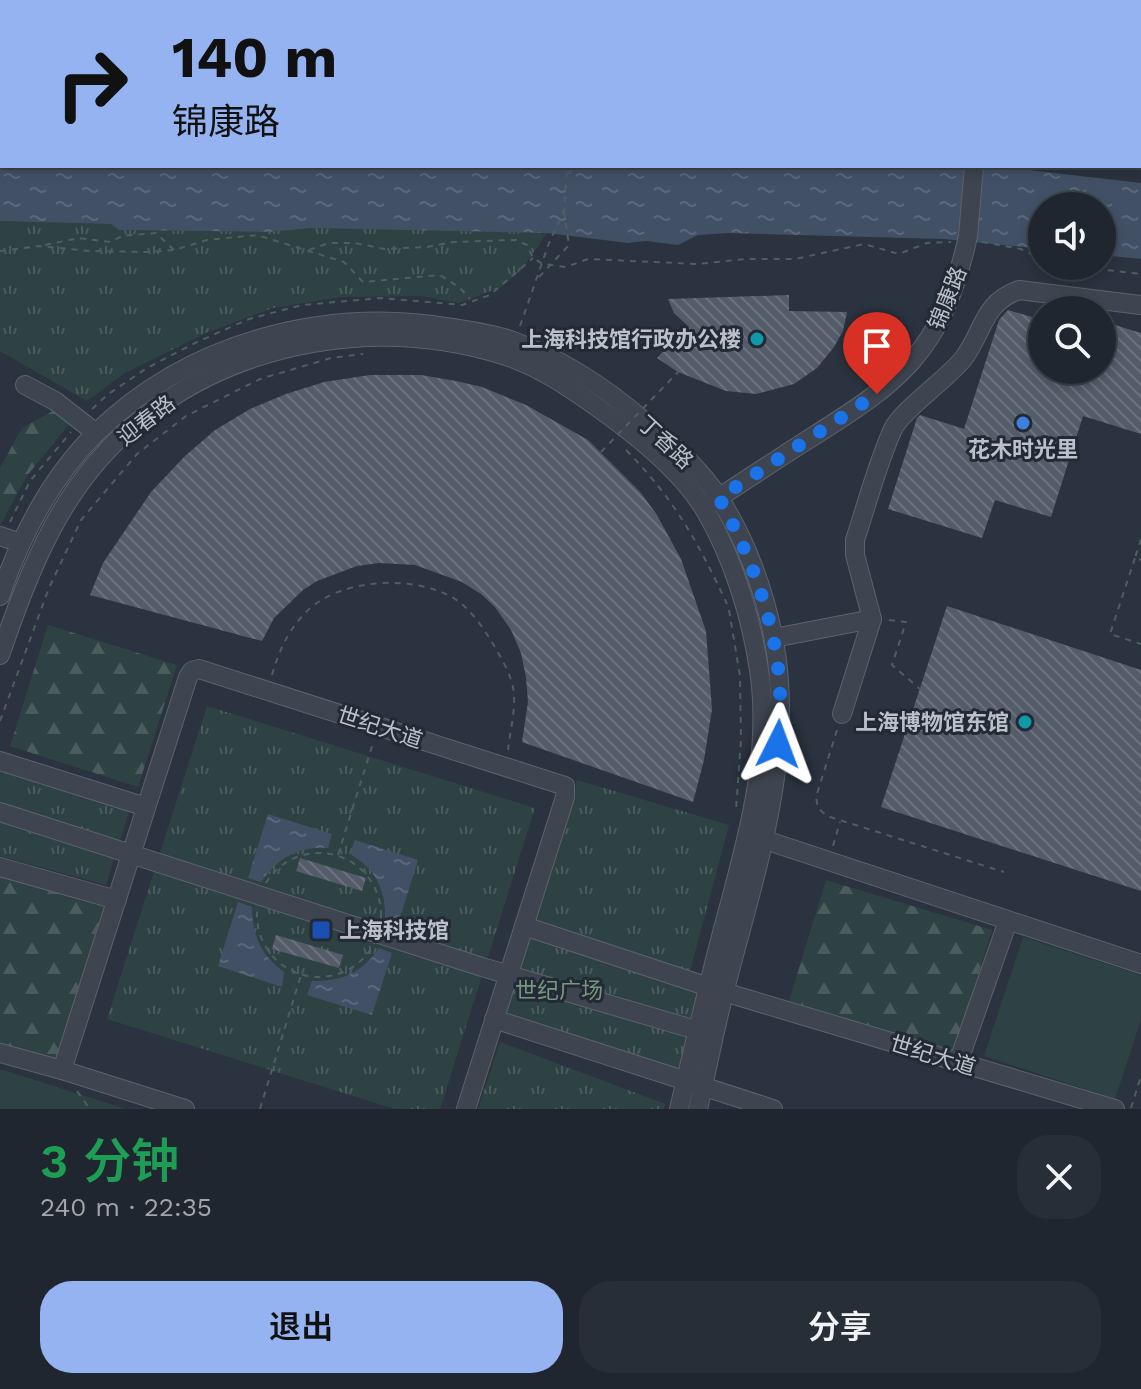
<!DOCTYPE html>
<html lang="zh">
<meta charset="utf-8">
<style>
body{margin:0;font-family:"Work Sans","Noto Sans SC",sans-serif;background:#282e37;color:#f1f3f6;height:100vh;display:flex;flex-direction:column;font-size:30px;white-space:nowrap}
*{box-sizing:border-box;margin:0}
p{font-size:26px;color:#a2a5aa}
.icon{flex:none;width:44px;height:44px;fill:none;stroke:currentColor;stroke-width:2;stroke-linecap:round;stroke-linejoin:round}
.map{position:relative;height:1109px;overflow:hidden}
.details{display:flex;flex-direction:column;background:#20262f;flex:1}
.details>*{flex:none}
.top-card{position:absolute;left:0px;top:0px;width:1142px;height:168px;box-shadow:0 4px 12px #0003,0 0 0 2px #3d434b;background:#95b2f1;color:#111;overflow:hidden}
.buttons{position:absolute;left:1028px;top:192px;display:grid;gap:16px}
.buttons a{display:grid;place-items:center;width:88px;height:88px;border-radius:50%;background:#20262f;box-shadow:0 4px 12px #0003,0 0 0 2px #3d434b;font-size:40px}
.pin{position:absolute;display:grid;place-items:center;width:68px;height:68px;color:#fff;margin:-82px -34px;border-radius:50% 50% 50% 0;rotate:-45deg;box-shadow:0 0 8px #0007}
.pin .icon{rotate:45deg}
.me{position:absolute;width:88px;margin:-44px;rotate:3deg;stroke-linejoin:round;filter:drop-shadow(0 0 6px #0008)}
.turn{display:flex;align-items:center;gap:28px;height:168px;padding:0 40px;font-size:36px}
.turn .icon{width:104px;height:104px;stroke-width:2.5}
.turn b{display:block;font-size:56px;line-height:68px}
.round{display:grid;place-items:center;flex:none;width:84px;height:84px;border-radius:32px;background:#282e37}
.summary{display:flex;align-items:center;justify-content:space-between;height:136px;padding:0 40px}
h1{font-size:48px;font-weight:600;line-height:60px;color:#1e9e55}
.primary-button{display:flex;gap:16px;margin-top:auto;padding:16px 40px}
.primary-button a{flex:1;height:92px;border-radius:32px;background:#95b2f1;color:#111;font-size:32px;font-weight:600;line-height:92px;text-align:center}
.primary-button a+a{background:#282e37;color:#f1f3f6}
.map>svg:first-child{display:block}
.grass{fill:#2f4243}
.forest{fill:url(#forest-firs)}
.park{fill:url(#park-tufts)}
.water{fill:url(#water-ripples)}
.building{fill:url(#building-back-hatch)}
.lines{fill:none;stroke-linecap:round;stroke-linejoin:round}
.minor-casing{stroke:#5c636d;stroke-width:20}
.major-casing{stroke:#484e59;stroke-width:24}
.path{stroke:#4e5f61;stroke-width:2;stroke-dasharray:6 6;stroke-linecap:butt}
.minor{stroke:#3e4550;stroke-width:18}
.major{stroke:#5d646f;stroke-width:22}
.minor-bridge-casing{stroke:#5c636d;stroke-width:20;stroke-linecap:butt}
.path-bridge{stroke:#4e5f61;stroke-width:2;stroke-dasharray:6 6;stroke-linecap:butt}
.minor-bridge{stroke:#3e4550;stroke-width:18}
.route{stroke:#1a73e8;stroke-width:14;stroke-dasharray:0 25.2}
.culture-dot{fill:#0f9aa8;stroke:#232a35;stroke-width:3}
.shop-dot{fill:#3f7fe0;stroke:#232a35;stroke-width:3}
.transit-dot{fill:#1a4fb4;stroke:#232a35;stroke-width:3}
.labels{text-anchor:middle;stroke-width:6;stroke-linejoin:round;paint-order:stroke}
.street-label{font-size:22px;fill:#bbc0ca;stroke:#232a35}
.poi-label{font-size:22px;font-weight:bold;fill:#bbc0ca;stroke:#232a35;text-anchor:end}
.park-label{font-size:22px;fill:#75987e;stroke:#232a35}
</style>
<div class="map">
<svg width="1141" height="1109" viewBox="0 0 1141 1109">
<defs>
<pattern id="forest-firs" width="22" height="20" patternUnits="userSpaceOnUse" patternTransform="scale(2)"><rect width="22" height="20" fill="#2f4243"/><path d="M5 1l3.5 6h-7zM16 11l3.5 6h-7z" fill="#4b5c5d"/></pattern>
<pattern id="park-tufts" width="24" height="20" patternUnits="userSpaceOnUse" patternTransform="scale(2)"><rect width="24" height="20" fill="#2f4243"/><path d="M3 7l-1-3M5 7V3M7 7l1-3M15 17l-1-3M17 17v-4M19 17l1-3" fill="none" stroke="#4b5c5d"/></pattern>
<pattern id="water-ripples" width="26" height="14" patternUnits="userSpaceOnUse" patternTransform="scale(2)"><rect width="26" height="14" fill="#425066"/><path d="M2 4q2-2 4 0t4 0M15 11q2-2 4 0t4 0" fill="none" stroke="#5b677b"/></pattern>
<pattern id="building-back-hatch" width="6" height="6" patternUnits="userSpaceOnUse" patternTransform="scale(2)"><rect width="6" height="6" fill="#545c6a"/><path d="M-1 5l2 2M0 0l6 6M5-1l2 2" fill="none" stroke="#6b727e"/></pattern>
</defs>
<rect width="100%" height="100%" fill="#2a333f"/>
<g class="grass">
<path d="M1023,937l118,38v45l-26,79 -131,-43z"/>
<path d="M0,1069l126,40h-126z"/>
</g>
<g class="forest">
<path d="M53,411l18,11 -45,55 -26,49v-58l22,-40z"/>
<path d="M48,625l129,40 -39,122 -128,-41z"/>
<path d="M0,871l105,32 -49,157 -56,-17z"/>
<path d="M826,880l166,50 -37,121 -166,-50z"/>
</g>
<g class="park">
<path d="M0,221l111,3 9,6 149,2 43,-4 235,5 -25,36 -21,18 -42,16 -38,-7 -80,1 -68,11 -67,25 -83,41 -36,27 -87,-50z"/>
<path d="M207,706l328,102 -95,301h-45l-288,-90z"/>
<path d="M0,768l130,40 -24,77 -106,-29z"/>
<path d="M577,780l152,45 -39,146 -156,-50z"/>
<path d="M526,937l174,55 -17,80 -182,-56z"/>
<path d="M500,1042l165,62 -2,5h-185z"/>
</g>
<g class="water">
<path d="M0,150l2,16h993l146,17v76l-39,-4v-49h-60v43l-98,-10 -217,-6 -29,2 -20,10 -32,-4 -18,2 -81,-10 -235,-5 -43,4 -150,-2 -8,-6 -111,-3z"/>
<path d="M268,814l64,20 -4,14c-30,-2 -50,10 -67,34l-13,-4z"/>
<path d="M355,840l63,20 -20,64 -13,-1c2,-30 -8,-54 -35,-69z"/>
<path d="M238,902l14,5c0,28 9,49 32,65l-2,15 -64,-21z"/>
<path d="M379,948l13,5 -20,62 -65,-20 5,-14c29,1 51,-9 67,-33z"/>
</g>
<g class="building">
<path d="M789,295v16l58,1 -4,19 -9,16 -17,21 -23,16 -38,10 -30,-3 -48,-19 -21,-14 30,-33 -13,-12 -6,-14z"/>
<path d="M1008,310l34,10v50h60v-49l39,12v101l-58,-18 -32,101 -56,-17 -13,38 -94,-29 29,-91 3,-3 44,14 35,-109z"/>
<path d="M370,375h51l35,6 26,6 44,18 62,35 53,53 16,22 24,44 25,72 6,78 -8,51 -11,42 -171,-60 6,-40 -2,-25 -5,-24 -10,-23 -16,-23 -14,-13 -19,-12 -47,-17 -36,-2 -22,3 -40,15 -14,9 -29,28 -12,23 -172,-46 13,-32 48,-71 34,-36 30,-26 35,-21 36,-15 38,-12z"/>
<path d="M947,606l194,64v221l-260,-84z"/>
<path d="M300,858l66,20 -4,13 -66,-20z"/>
<path d="M276,935l67,20 -4,13 -67,-19z"/>
</g>
<g class="lines">
<defs>
<g id="minor">
<path d="M205,0l4,2"/>
<path d="M531,2l28,-2"/>
<path d="M602,2v-2"/>
<path d="M984,2v-2"/>
<path d="M1034,2v-2"/>
<path d="M0,45h2"/>
<path d="M1140,81h1"/>
<path d="M1140,115h1"/>
<path d="M968,236l6,-70"/>
<path d="M25,385l30,16 41,32"/>
<path d="M709,504l78,-51"/>
<path d="M0,536l20,7"/>
<path d="M0,596c21,-61 51,-119 97,-164 94,-91 230,-126 356,-104 20,3 42,6 60,13 48,18 93,47 131,80 27,23 56,47 75,77 27,42 46,94 55,143 21,112 -17,226 -45,333 -12,44 -21,90 -31,135"/>
<path d="M872,619l-17,-64v-15c12,-36 22,-76 38,-111 9,-19 53,-49 70,-70 21,-27 19,-56 56,-69l122,15"/>
<path d="M774,638l98,-19 -30,95"/>
<path d="M0,655c32,-91 62,-172 140,-235 102,-82 243,-103 366,-64 39,13 73,38 106,62 34,25 71,56 93,92 28,48 46,106 54,160 14,92 -17,186 -40,274 -14,55 -27,110 -40,165"/>
<path d="M0,761l146,46"/>
<path d="M0,812l482,155 204,60"/>
<path d="M753,836l388,128"/>
<path d="M0,867l117,33"/>
<path d="M524,926l200,66 391,117"/>
<path d="M494,1019l279,90"/>
<path d="M0,1053l62,17"/>
<path d="M958,1063l50,-142"/>
<path d="M185,1109l-123,-39 126,-393 4,-6 7,-2 366,117v11l-99,312"/>
</g>
<g id="major">
<path d="M7,2l1,-2"/>
<path d="M0,30l2,-8"/>
</g>
</defs>
<use href="#minor" class="minor-casing"/>
<use href="#major" class="major-casing"/>
<g class="path">
<path d="M403,0v2"/>
<path d="M29,2l1,-2"/>
<path d="M1135,2v-2"/>
<path d="M0,87l2,-5"/>
<path d="M1118,166l23,2"/>
<path d="M569,174l4,-8"/>
<path d="M982,242l39,7 21,10"/>
<path d="M45,245l34,-7 32,4 11,-6 34,-3 18,17"/>
<path d="M309,250l20,-7h26l29,6 43,-2 26,-5 63,-2 11,5 6,13 10,6 23,3 22,-8 109,5 49,-5h49l69,-15 35,10 28,-11 24,-1"/>
<path d="M0,251l40,-5 49,5 59,1 26,-2 33,-10 50,-5 87,27 19,20 77,-7 20,13 10,11"/>
<path d="M1072,266l69,8"/>
<path d="M539,277l30,-32 -5,-33"/>
<path d="M520,326l29,-83 15,-32 3,-45"/>
<path d="M92,409l15,-14 40,-27 50,-26 52,-23 53,-14 79,-7 81,7 28,-10 43,-37"/>
<path d="M626,450c49,50 72,92 101,154"/>
<path d="M10,522l20,-41 41,-49"/>
<path d="M1141,539l-6,19 6,2"/>
<path d="M1135,558l-25,76 31,10"/>
<path d="M729,610l11,66 1,63 -5,71"/>
<path d="M889,620l17,2 -14,43 28,24"/>
<path d="M272,675c7,-25 17,-46 35,-64 35,-34 112,-37 151,-10 16,12 28,31 38,48 8,14 17,29 18,46 1,18 -4,37 -6,55"/>
<path d="M0,721l49,-133 32,-68 56,-66 49,-38 74,-37 71,-21 32,-4"/>
<path d="M837,730l-21,67 2,11 9,8 177,56"/>
<path d="M833,846l7,-24"/>
<circle cx="319" cy="915" r="62"/>
<path d="M338,855l35,-112"/>
<path d="M77,1091l13,18"/>
<path d="M1131,1108l10,-32"/>
<path d="M260,1109l41,-134"/>
</g>
<use href="#minor" class="minor"/>
<use href="#major" class="major"/>
<defs>
<path id="minor-bridge" d="M787,453c103,-66 153,-89 181,-217"/>
</defs>
<use href="#minor-bridge" class="minor-bridge-casing"/>
<path class="path-bridge" d="M601,452l77,-80"/>
<use href="#minor-bridge" class="minor-bridge"/>
</g>
<g class="lines">
<path class="route" d="M778,744c11,-87 -18,-171 -59,-246l158,-104"/>
</g>
<g class="culture-dot">
<circle cx="757" cy="339" r="8"/>
<circle cx="1025" cy="722" r="8"/>
</g>
<circle class="shop-dot" cx="1023" cy="423" r="8"/>
<rect class="transit-dot" x="311" y="920" width="20" height="20" rx="4"/>
<g class="labels">
<g class="street-label">
<text transform="translate(947 298) rotate(-68)" y="8">锦康路</text>
<text transform="translate(146 420) rotate(-38)" y="8">迎春路</text>
<text transform="translate(666 442) rotate(43)" y="8">丁香路</text>
<text transform="translate(380 727) rotate(18)" y="8">世纪大道</text>
<text transform="translate(933 1055) rotate(17)" y="8">世纪大道</text>
</g>
<g class="poi-label">
<text x="741" y="347">上海科技馆行政办公楼</text>
<text x="1023" y="457" text-anchor="middle">花木时光里</text>
<text x="1009" y="730">上海博物馆东馆</text>
<text x="339" y="938" text-anchor="start">上海科技馆</text>
</g>
<g class="park-label">
<text x="559" y="998">世纪广场</text>
</g>
</g>
</svg>
<div class="buttons">
<a><svg class="icon" aria-label="sound" viewBox="0 0 24 24"><path d="M4 9h4l5-4v14l-5-4H4zM17 9q2 3 0 6"/></svg></a>
<a><svg class="icon" aria-label="search" viewBox="0 0 24 24"><circle cx="10" cy="10" r="6"/><path d="M15 15l6 6"/></svg></a>
</div>
<div class="pin" style="left:877px;top:394px;background:#d93025"><svg class="icon" aria-label="arrive" viewBox="0 0 24 24"><path d="M6 21V4h12l-3 4 3 4H6"/></svg></div>
<svg class="me" style="left:778px;top:744px" viewBox="-20 -20 40 40"><path d="M0-17L14 15 0 8-14 15z" fill="#1a73e8" stroke="#fff" stroke-width="4"/></svg>
<div class="top-card">
<div class="turn"><svg class="icon" aria-label="right" viewBox="0 0 24 24"><path d="M7 20v-9h11M14 6l5 5-5 5"/></svg><div><b>140 m</b>锦康路</div></div>
</div>
</div>
<section class="details">
<div class="summary"><div><h1>3 分钟</h1><p>240 m · 22:35</p></div><a class="round"><svg class="icon" aria-label="close" viewBox="0 0 24 24"><path d="M6 6l12 12M18 6L6 18"/></svg></a></div>
<div class="primary-button"><a>退出</a><a>分享</a></div>
</section>
